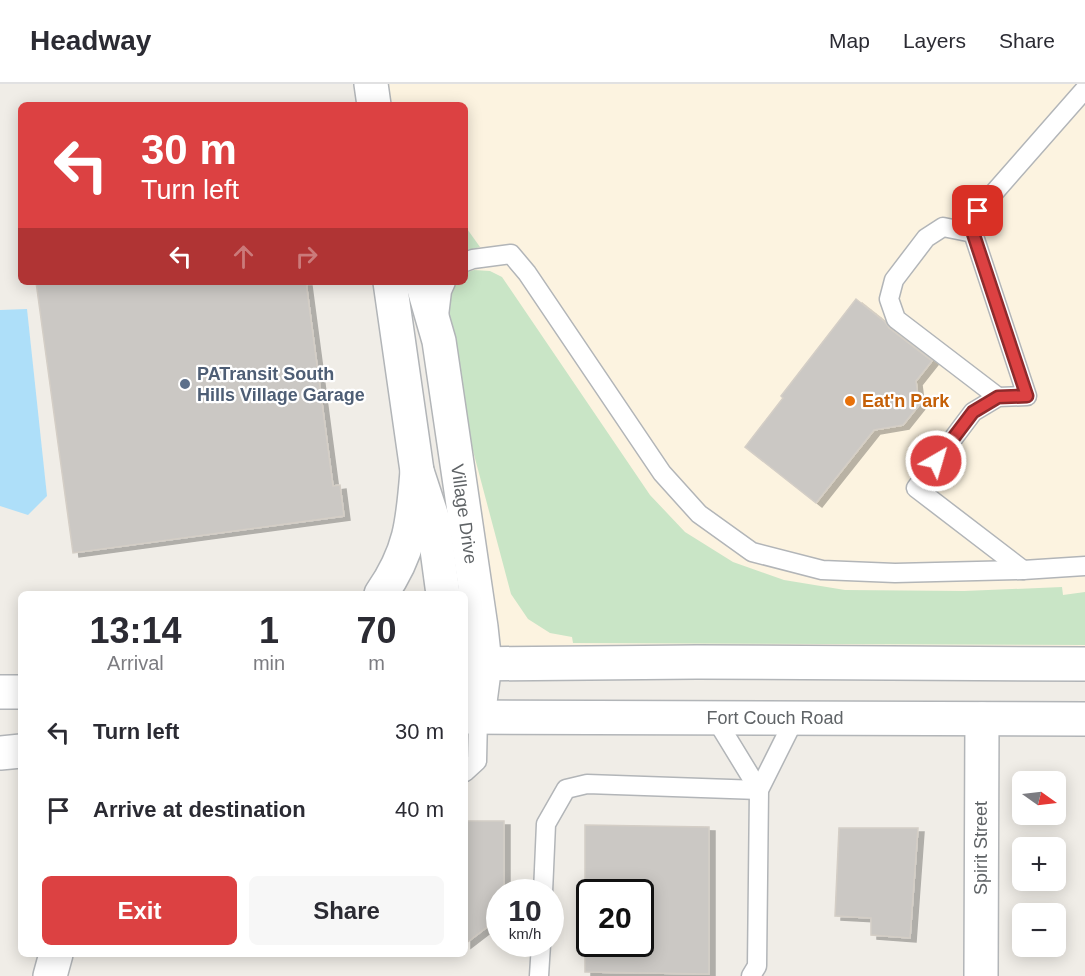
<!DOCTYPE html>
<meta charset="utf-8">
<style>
body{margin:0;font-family:Helvetica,sans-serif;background:#f7f7f7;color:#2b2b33;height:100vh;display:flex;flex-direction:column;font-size:22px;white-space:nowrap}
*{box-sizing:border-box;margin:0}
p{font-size:20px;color:#7c7c81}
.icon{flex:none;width:33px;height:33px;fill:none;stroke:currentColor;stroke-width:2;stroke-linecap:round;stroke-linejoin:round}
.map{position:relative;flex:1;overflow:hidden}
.side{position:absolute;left:18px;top:507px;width:450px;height:366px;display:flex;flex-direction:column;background:#fff;border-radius:9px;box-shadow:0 3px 15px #0003}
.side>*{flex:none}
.banner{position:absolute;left:18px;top:18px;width:450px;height:183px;border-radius:9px;box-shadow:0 3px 15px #0003;background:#dc4142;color:#fff;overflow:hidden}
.needle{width:39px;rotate:104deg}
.controls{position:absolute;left:1012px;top:687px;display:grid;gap:12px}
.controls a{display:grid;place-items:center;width:54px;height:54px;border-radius:9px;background:#fff;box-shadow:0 3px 15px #0003;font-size:30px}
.speed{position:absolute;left:486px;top:795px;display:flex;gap:12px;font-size:30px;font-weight:700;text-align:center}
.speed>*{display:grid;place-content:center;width:78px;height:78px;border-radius:50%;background:#fff;box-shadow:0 3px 15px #0003;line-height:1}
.speed small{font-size:15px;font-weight:400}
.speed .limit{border:3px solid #111;border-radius:9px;background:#fff;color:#111}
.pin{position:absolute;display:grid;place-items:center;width:51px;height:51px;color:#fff;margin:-26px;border-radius:12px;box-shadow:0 3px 9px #0006}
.me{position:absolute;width:66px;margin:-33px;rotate:38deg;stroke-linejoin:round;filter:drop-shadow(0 0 4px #0008)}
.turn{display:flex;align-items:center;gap:21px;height:126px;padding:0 24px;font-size:27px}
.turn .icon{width:78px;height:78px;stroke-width:2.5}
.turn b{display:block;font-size:42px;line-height:51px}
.lanes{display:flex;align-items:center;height:57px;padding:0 24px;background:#0003;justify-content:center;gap:30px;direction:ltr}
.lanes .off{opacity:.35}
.eta{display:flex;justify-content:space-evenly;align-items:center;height:102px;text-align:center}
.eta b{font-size:36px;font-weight:600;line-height:42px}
.action{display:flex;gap:12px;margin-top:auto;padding:12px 24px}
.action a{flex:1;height:69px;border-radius:9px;background:#dc4142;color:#fff;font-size:24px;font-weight:600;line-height:69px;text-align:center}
.action a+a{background:#f7f7f7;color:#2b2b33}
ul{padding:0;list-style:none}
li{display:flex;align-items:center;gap:18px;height:78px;padding:0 24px}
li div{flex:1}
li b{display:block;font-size:22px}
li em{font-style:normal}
header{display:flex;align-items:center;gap:36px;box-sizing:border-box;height:84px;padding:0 30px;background:#fff;border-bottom:2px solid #e1e1e2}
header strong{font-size:28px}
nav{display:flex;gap:33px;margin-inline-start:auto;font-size:21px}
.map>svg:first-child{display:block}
.commercial{fill:#fcf3e0}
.green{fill:#c9e5c6}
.water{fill:#aedff9}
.building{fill:#cbc8c4;stroke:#d4cec6;stroke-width:1.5;filter:url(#shadow)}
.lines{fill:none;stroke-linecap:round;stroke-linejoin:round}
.service-casing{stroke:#b2b5b8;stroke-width:21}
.minor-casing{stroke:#b2b5b8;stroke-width:36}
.tertiary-casing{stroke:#b2b5b8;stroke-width:36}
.service{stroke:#fff;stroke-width:18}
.minor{stroke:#fff;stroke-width:33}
.tertiary{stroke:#fff;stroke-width:33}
.route-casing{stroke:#8f2a2b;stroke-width:15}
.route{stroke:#dc4142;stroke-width:10}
.service-dot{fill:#5c6f8a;stroke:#fff;stroke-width:2}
.food-dot{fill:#e8710a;stroke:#fff;stroke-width:2}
.labels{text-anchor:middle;stroke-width:4.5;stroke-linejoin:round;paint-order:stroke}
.service-label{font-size:18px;font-weight:bold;fill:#4e5e75;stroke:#fff;text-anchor:start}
.food-label{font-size:18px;font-weight:bold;fill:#c56008;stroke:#fff;text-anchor:start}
.street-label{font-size:18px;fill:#5f6366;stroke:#fff}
</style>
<header>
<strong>Headway</strong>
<nav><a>Map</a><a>Layers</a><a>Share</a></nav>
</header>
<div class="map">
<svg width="1085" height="892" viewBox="0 0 1085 892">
<defs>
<filter id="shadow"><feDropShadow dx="6" dy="4" stdDeviation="0" flood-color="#0004"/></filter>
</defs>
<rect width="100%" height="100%" fill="#f0ede7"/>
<path class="commercial" d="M371,0h714v580h-600l-26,-178 6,-204v-177h-91z"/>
<g class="green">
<path d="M465,142l15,21 -15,4z"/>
<path d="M474,186l16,1 12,6 148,218 35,37 48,30 51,18 61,10 119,1 98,-4 1,8 22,-3v53l-512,-2 -1,-6 -22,-4 -22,-14 -17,-25 -39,-147 -7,1 -21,-136 9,-30h12v-9z"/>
</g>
<path class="water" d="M27,225l20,187 -19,19 -28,-9v-196z"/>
<g class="building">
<path d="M36,198h270l27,204 7,-1 4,31 -271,37z"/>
<path d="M856,215l29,23 4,6 43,33 -16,20 3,24 -16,20 -29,5 -58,73 -71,-56 38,-49 -2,-2z"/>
<path d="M465,737h39v71h-4v22l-10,-1 -3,14 -22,17z"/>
<path d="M585,741l124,2v147l-124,-2v-28h55v-52h-55z"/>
<path d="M839,744h79l-8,110 -39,-3v-17l-36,-2z"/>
</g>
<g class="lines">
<defs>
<g id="service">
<path d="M973,149l-30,-6 -17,11 -32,42 -5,19 7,20 102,78"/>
<path d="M465,178l8,-3 38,-5 16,19 135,200 37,41 53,38 70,18 73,3 128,-3 62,-4"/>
<path d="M439,232l3,-25 4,-9"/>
<path d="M1023,486l-107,-82 57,-76 25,-15 29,-1 -54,-163 5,-22 107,-122"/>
<path d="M715,634l44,72"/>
<path d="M465,688l12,-11 1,-44"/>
<path d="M543,808l3,-68 20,-35 21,-5 172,6"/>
<path d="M539,892l2,-32"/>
<path d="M751,892l6,-10 2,-176 36,-72"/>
</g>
<g id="minor">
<path d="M371,0l3,21"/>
<path d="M390,198l27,189 16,49 10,74"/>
<path d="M422,198l17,59 42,286 4,37 -7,53"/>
<path d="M50,892l6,-22"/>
<path d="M981,892l1,-257"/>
</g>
<g id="tertiary">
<path d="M381,510c30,-43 32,-73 36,-123"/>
<path d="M465,580l232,-2 388,2"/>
<path d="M0,608h21"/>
<path d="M465,633l620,2"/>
<path d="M0,669l21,-2"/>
</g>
</defs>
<use href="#service" class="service-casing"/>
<use href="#minor" class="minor-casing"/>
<use href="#tertiary" class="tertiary-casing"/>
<use href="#service" class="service"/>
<use href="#minor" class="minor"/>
<use href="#tertiary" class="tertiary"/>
</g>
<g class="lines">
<defs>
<path id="route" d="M936,377l37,-49 25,-15 29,-1 -54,-163 5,-22"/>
</defs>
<use href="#route" class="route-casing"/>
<use href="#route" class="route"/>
</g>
<circle class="service-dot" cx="185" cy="300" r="6"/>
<circle class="food-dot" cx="850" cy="317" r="6"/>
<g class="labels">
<g class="service-label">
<text x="197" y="296">PATransit South<tspan x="197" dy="21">Hills Village Garage</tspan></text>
</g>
<g class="food-label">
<text x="862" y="323">Eat'n Park</text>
</g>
<g class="street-label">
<text transform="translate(464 430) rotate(82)" y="6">Village Drive</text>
<text x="775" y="640">Fort Couch Road</text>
<text transform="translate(981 764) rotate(-90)" y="6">Spirit Street</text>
</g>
</g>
</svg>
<div class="controls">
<a><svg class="needle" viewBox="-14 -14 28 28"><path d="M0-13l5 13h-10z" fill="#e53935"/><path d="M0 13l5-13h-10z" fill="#7c7c81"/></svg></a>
<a>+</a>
<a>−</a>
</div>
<div class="speed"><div>10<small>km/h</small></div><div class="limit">20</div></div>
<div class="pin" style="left:978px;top:127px;background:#d93025"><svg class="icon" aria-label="arrive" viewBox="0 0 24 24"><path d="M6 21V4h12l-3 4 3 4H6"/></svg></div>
<svg class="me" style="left:936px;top:377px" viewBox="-20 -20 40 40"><circle r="17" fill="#dc4142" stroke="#fff" stroke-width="3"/><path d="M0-11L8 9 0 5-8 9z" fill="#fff"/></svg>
<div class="banner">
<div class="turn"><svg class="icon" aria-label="left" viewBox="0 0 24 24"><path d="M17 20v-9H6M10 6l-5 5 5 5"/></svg><div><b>30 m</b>Turn left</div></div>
<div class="lanes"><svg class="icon" aria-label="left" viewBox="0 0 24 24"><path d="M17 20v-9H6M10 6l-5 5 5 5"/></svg><svg class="icon off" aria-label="ahead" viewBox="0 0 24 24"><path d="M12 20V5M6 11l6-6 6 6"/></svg><svg class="icon off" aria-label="right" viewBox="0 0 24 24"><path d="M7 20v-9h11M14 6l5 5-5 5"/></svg></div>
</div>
<section class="side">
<div class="eta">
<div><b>13:14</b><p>Arrival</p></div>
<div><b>1</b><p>min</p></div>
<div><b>70</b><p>m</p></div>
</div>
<ul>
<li><svg class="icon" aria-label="left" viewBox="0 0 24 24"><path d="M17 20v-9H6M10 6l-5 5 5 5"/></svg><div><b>Turn left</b></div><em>30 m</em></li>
<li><svg class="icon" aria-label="arrive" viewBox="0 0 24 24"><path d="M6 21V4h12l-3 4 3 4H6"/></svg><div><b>Arrive at destination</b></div><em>40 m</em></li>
</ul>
<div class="action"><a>Exit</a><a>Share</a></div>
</section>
</div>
